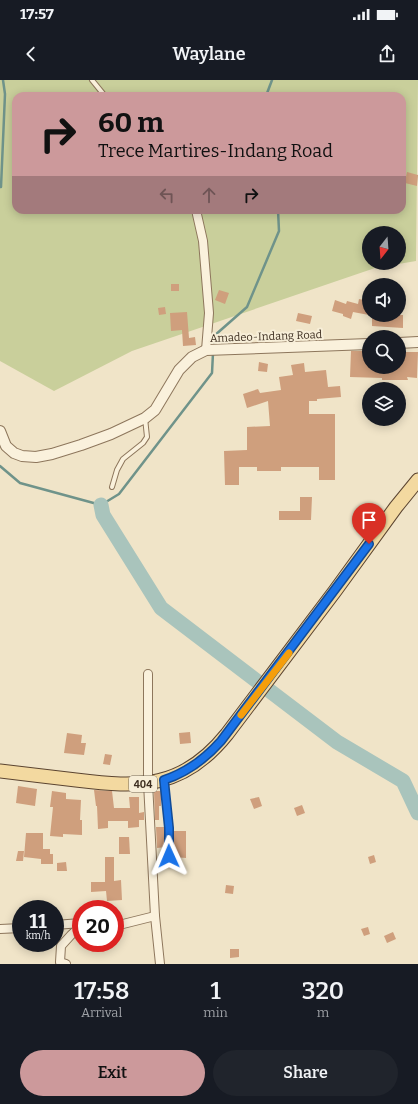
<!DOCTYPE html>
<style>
body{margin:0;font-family:Bitter,serif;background:#20242c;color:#f1f3f6;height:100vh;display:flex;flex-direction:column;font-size:15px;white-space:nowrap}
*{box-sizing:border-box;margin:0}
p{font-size:13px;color:#9ea1a6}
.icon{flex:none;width:22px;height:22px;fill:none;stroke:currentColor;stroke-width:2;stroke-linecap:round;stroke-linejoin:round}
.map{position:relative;height:884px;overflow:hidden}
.sheet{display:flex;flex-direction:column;background:#171b24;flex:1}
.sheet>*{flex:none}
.banner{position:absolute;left:12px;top:12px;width:394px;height:122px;border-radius:12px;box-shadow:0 2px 10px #0003;background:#cc999b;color:#111;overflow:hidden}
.needle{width:26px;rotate:197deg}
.buttons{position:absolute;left:362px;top:146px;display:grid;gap:8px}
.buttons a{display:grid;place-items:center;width:44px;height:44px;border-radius:50%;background:#171b24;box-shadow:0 2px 10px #0003;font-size:20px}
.speed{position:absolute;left:12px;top:820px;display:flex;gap:8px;font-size:20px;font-weight:700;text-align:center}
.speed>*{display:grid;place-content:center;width:52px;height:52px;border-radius:50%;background:#171b24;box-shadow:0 2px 10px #0003;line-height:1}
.speed small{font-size:10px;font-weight:400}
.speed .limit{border:6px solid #d22;background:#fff;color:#111}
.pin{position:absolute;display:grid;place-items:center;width:34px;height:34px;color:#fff;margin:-41px -17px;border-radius:50% 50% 50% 0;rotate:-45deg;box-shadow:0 0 4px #0007}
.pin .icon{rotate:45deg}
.me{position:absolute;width:44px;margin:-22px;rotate:359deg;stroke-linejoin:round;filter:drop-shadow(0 0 3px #0008)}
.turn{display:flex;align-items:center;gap:14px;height:84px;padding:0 20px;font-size:18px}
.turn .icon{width:52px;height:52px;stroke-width:2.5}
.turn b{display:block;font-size:28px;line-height:34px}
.lanes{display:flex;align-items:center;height:38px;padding:0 20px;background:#0003;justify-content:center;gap:20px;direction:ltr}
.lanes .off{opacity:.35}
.eta{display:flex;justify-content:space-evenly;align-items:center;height:68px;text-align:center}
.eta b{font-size:24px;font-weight:600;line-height:28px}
.primary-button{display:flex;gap:8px;margin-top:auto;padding:8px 20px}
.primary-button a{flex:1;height:46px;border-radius:24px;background:#cc999b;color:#111;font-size:16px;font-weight:600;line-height:46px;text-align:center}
.primary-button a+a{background:#20242c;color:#f1f3f6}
.status{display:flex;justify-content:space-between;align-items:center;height:28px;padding:0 20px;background:#171b24;direction:ltr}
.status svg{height:11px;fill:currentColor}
header{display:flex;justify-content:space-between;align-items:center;height:52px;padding:0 20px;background:#171b24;font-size:18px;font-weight:600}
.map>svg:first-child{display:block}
.green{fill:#c9cf9b;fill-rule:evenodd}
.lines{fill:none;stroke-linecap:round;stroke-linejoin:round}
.stream{stroke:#6f938a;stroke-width:2.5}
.river{stroke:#a9c4bc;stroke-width:15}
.building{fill:#cf9f7d}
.service-casing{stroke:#8d765c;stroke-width:6}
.minor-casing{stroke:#8d765c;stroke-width:10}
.tertiary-casing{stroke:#8d765c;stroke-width:12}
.primary-casing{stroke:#5b4430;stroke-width:15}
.service{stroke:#faf1dc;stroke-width:4}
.minor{stroke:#faf1dc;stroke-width:8}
.tertiary{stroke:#faf1dc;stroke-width:10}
.primary{stroke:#f3d9a0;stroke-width:13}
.route-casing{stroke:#114b97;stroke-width:10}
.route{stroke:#1a73e8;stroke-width:7}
.slow{stroke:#f59e0b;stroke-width:7}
.labels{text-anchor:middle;stroke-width:4;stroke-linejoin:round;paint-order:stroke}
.shield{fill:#f7eed8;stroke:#756857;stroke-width:1}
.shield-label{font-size:10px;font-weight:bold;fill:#3d2e20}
.street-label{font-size:11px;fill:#3d2e20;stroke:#f7eed8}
</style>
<div class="status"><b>17:57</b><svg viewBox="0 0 49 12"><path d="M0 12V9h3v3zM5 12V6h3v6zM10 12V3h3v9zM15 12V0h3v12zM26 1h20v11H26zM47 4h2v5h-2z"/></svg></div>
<header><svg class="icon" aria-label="back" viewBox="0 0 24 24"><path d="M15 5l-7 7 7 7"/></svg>Waylane<svg class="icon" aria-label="share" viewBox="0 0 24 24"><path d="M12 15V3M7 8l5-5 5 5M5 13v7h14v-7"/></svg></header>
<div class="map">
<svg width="418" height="884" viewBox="0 0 418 884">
<rect width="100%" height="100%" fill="#f0e4c8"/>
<path class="green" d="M0,0h418l-2,181 -41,7 -243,83 -78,40 -54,-30zM16,16h386v114h-386zM369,153h30v30h-30z"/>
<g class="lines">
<g class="stream">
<path d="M266,16l6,-16"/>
<path d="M0,107h1l4,-93 -2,-14"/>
<path d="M213,268l1,-12 33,-29 32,-76 -1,-21"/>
<path d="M0,386l20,17 81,22 18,-11 93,-121 1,-20"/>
</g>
<path class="river" d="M101,425l2,10 58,93 176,134 66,39 15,32"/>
</g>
<g class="building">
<path d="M407,92l11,3 -1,11 -12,-3z"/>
<rect x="171" y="204" width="8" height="7"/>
<path d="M219,210l10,3 -4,11 -10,-4z"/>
<path d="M359,219l10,2v14l-16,-3 -2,7 -8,-3v-2l-11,-3 3,-11 11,4 1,-3 11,3z"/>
<path d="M165,227l1,7 -7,1 -1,-7z"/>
<path d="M187,232l2,26 6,-1 1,8 -13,1 -1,-16 -11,1 -1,-18z"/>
<path d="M298,233l14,3 -2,8 -14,-3z"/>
<path d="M383,235h20v13l-31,-2v-10h10z"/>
<path d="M351,271h18v16h30v-15h19l-1,26 -10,-1 1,3h-26v-2l-32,-1z"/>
<path d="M259,282l9,2 -1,8 -9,-1z"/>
<path d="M304,283l1,9 21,-2 2,17 12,-1 1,11 -24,2v2h-8v13h26v66h-16v-13h-38v4h-24v-4h-18v18h-14l-1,-34 23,-1v-23l23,-1 -2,-25 -21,7 -4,-14 15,-5 2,4 21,-3 -2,-13 14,-2 -2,-10z"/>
<path d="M300,417h12l-1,23h-32v-9h21z"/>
<path d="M190,652l1,11 -11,1 -1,-11z"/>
<path d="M67,653l15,2 -1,8h5l-2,12 -20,-2z"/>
<path d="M105,674l7,1 -2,10 -7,-1z"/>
<path d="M18,706l19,3 -2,17 -19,-3z"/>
<path d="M94,710l18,1 2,17h16l-1,-11h10v16l5,-1v8h-5v7l-11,1v-7h-20v7l-10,1 -1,-23h-1z"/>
<path d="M52,711l14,2v6l15,1 -1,20h2v15l-19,-1v3l-13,-1 3,-29h-3z"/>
<path d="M154,711h7v15h-2v14h-4z"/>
<path d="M259,717l3,9 -8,3 -4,-10z"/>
<path d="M302,725l3,8 -8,3 -3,-8z"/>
<path d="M156,747h9l1,20 -9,1z"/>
<path d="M172,751h14v27l-12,-1 1,-10h-3z"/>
<path d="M26,753h17v16h7v5h3v10h-12v-5l-17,-2z"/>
<path d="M119,757h10l1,17h-11z"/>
<path d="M18,771h6l-1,10h-7z"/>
<path d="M374,775l2,7 -6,2 -2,-7z"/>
<path d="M105,777h9v24l7,-1 1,20 -15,1 -1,-10 -15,1v-10h14z"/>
<path d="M66,782l1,9h-10v-8z"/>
<path d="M226,805l8,1 -1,8 -8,-1z"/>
<path d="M368,847l2,7 -6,2 -3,-7z"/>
<path d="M393,852l3,7 -9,4 -3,-7z"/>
<path d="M230,869h9v8l-9,1z"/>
</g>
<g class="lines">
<defs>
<g id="service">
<path d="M92,0l13,16"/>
<path d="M112,407l5,-17 6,-11 20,-16 4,-6 -2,-19"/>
<path d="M164,700l5,48v29"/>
</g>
<g id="minor">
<path d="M196,130l7,31 6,72 -3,37"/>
<path d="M148,594v109l7,133 5,48"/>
<path d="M55,845l26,-2"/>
<path d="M115,846l40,-10"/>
<path d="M0,849l21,-1"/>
<path d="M66,884l-6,-2 1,-16 10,-11 10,-9"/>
</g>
<g id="tertiary">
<path d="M399,263l19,-1"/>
<path d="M0,351l6,15 8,7 8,3 14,1 16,-3 29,-9 30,-11 34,-16 10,-8 24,-40 13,-13 14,-7 163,-6"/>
</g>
<path id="primary" d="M0,691c25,3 51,6 76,9 64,8 107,9 151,-46l108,-143 61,-84 22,-27"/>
</defs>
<use href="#service" class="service-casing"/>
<use href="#minor" class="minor-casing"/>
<use href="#tertiary" class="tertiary-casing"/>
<use href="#primary" class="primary-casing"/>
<use href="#service" class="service"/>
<use href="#minor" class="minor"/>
<use href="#tertiary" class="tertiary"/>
<use href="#primary" class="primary"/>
</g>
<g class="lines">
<defs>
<path id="route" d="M169,776v-28l-5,-48c24,-8 41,-21 57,-39l148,-197"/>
</defs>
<use href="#route" class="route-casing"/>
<use href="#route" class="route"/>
<path class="slow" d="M241,635l48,-62"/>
</g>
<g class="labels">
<rect class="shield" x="129" y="696" width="28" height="16" rx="3"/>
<g class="shield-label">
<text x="143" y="708">404</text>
</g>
<g class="street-label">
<text transform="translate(266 256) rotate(-2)" y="4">Amadeo-Indang Road</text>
</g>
</g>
</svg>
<div class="buttons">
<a><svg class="needle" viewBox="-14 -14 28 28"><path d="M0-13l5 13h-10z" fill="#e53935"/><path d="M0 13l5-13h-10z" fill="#9ea1a6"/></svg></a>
<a><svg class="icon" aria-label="sound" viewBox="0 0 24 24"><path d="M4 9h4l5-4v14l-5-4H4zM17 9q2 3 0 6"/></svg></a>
<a><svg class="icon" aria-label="search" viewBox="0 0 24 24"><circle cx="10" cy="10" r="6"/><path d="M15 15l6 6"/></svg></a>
<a><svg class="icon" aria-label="layers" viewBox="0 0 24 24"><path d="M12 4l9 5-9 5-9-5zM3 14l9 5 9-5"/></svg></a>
</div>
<div class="speed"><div>11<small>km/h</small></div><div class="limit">20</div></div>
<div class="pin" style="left:369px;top:464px;background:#d93025"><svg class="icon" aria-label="arrive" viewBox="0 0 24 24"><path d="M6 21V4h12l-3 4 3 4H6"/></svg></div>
<svg class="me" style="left:169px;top:776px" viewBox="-20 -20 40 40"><path d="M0-17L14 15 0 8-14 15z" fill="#1a73e8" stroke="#fff" stroke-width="4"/></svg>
<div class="banner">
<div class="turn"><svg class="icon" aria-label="right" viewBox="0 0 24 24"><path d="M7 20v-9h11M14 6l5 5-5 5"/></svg><div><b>60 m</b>Trece Martires-Indang Road</div></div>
<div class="lanes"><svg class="icon off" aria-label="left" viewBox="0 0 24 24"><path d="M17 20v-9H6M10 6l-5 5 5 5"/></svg><svg class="icon off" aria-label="ahead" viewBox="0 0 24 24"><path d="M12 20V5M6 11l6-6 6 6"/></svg><svg class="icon" aria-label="right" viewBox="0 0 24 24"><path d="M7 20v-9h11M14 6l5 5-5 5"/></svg></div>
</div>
</div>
<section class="sheet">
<div class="eta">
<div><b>17:58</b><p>Arrival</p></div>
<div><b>1</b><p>min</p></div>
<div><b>320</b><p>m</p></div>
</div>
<div class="primary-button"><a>Exit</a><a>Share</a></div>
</section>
